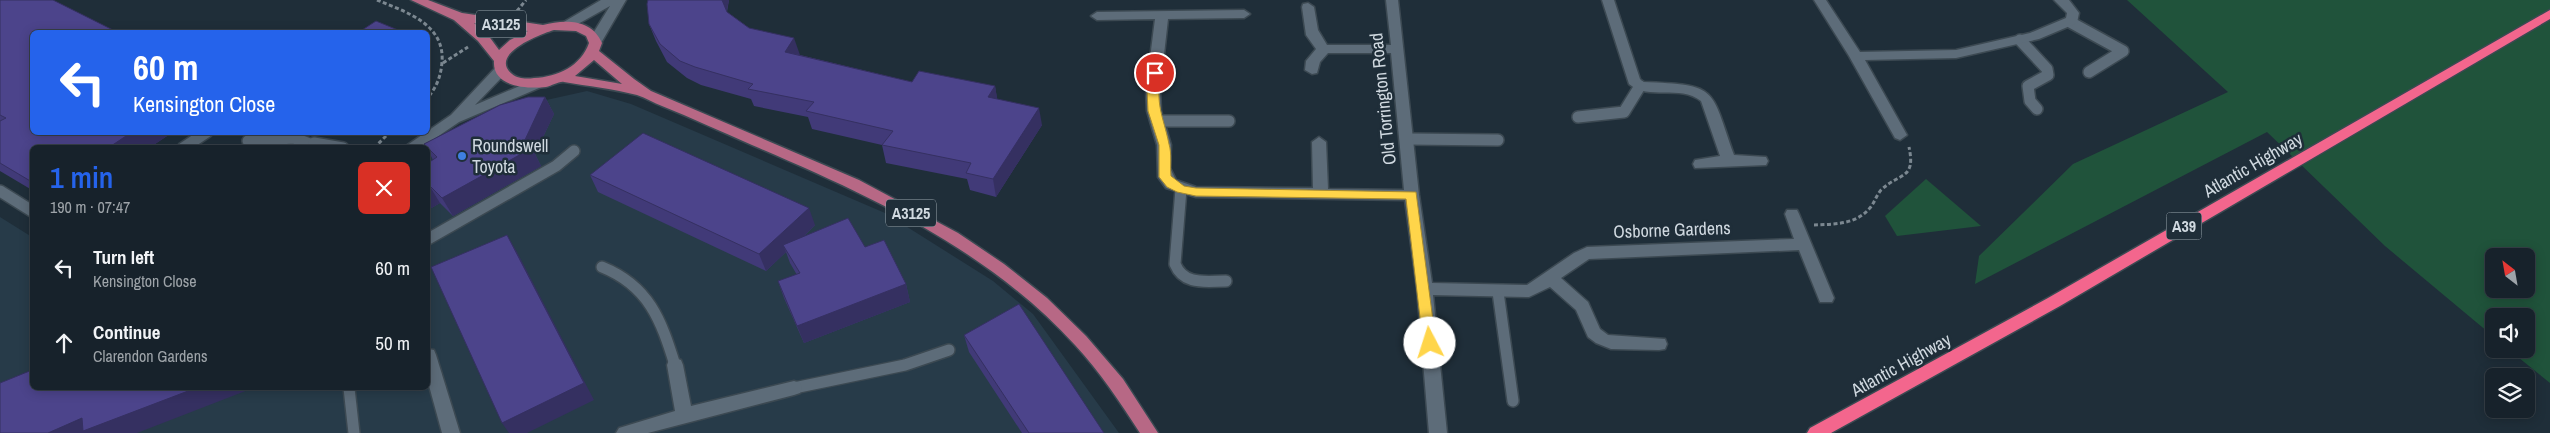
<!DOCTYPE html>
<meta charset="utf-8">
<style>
body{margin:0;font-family:"Archivo Narrow",sans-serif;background:#242f37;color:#f1f3f6;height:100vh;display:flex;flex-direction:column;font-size:19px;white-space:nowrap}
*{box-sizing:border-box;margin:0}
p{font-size:16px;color:#9ea4a9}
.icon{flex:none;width:28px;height:28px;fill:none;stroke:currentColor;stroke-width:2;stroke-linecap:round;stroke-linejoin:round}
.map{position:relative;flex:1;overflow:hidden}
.drawer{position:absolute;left:30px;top:145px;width:400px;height:245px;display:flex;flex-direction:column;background:#17222b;border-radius:8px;box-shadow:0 2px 12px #0003,0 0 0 1px #363f47}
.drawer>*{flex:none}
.hud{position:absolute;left:30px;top:30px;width:400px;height:105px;border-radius:8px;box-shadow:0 2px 12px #0003,0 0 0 1px #363f47;background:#2563eb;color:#fff;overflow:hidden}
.needle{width:32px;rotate:329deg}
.fabs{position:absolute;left:2485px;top:248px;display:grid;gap:10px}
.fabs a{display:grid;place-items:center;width:50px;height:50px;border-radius:8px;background:#17222b;box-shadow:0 2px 12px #0003,0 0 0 1px #363f47;font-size:25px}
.pin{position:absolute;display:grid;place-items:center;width:42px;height:42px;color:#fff;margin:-21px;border:2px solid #fff;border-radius:50%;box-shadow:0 1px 5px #0007}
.me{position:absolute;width:55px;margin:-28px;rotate:355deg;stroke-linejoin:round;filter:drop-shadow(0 0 4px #0008)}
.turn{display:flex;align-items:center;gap:18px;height:105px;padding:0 20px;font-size:22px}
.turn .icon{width:65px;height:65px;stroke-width:2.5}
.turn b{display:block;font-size:35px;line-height:42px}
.round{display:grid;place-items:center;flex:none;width:52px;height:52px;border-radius:8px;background:#242f37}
.head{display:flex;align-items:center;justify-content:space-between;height:85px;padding:0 20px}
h1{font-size:30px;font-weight:600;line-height:38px;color:#2563eb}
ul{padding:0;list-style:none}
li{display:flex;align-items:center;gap:15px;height:75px;padding:0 20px}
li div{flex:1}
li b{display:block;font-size:19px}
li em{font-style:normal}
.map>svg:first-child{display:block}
.built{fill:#273b49}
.green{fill:#20533b;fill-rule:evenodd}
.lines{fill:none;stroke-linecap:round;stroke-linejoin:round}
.lane-casing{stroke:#3c4952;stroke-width:14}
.street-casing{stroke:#3c4952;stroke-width:3}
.primary-casing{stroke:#3c4952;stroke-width:3}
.highway-casing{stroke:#3c4952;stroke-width:3}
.path{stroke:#7c8891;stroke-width:3;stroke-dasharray:4 2.5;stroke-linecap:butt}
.lane{stroke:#5d6c79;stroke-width:11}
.street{fill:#5d6c79;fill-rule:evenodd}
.primary{fill:#b76885;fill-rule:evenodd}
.highway{fill:#f3668d;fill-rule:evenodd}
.wall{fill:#413a78}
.shaded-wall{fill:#353061}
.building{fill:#4c448b;stroke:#353061}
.route{fill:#ffd54a;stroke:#a68a30}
.shop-dot{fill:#3f7fe0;stroke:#1f2e39;stroke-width:2}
.labels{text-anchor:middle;stroke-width:5;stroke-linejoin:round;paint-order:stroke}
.shield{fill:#1f2e39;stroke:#9ba6ae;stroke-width:1}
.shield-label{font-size:16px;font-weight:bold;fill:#d0d9e0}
.street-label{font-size:18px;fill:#d0d9e0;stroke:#1f2e39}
.poi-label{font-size:18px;fill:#d0d9e0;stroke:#1f2e39;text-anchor:start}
</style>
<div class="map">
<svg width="2550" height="433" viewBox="0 0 2550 433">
<rect width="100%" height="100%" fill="#1f2e39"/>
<path class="built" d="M587,91l44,13 254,109 108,68 40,33 86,119h-1119v-216l32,20v151h396v-239l55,-35z"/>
<g class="green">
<path d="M2127,0h423v383l-42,-34h18v-33h-32v21l-109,-91 -118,-114 -292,152 4,-28 94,-92 155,-72zM2494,256h32v33h-32z"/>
<path d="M1926,179l55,47 -84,10 -12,-20z"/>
</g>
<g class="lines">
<defs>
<g id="lane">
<path d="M2070,22l53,29 -34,21"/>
<path d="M2020,40l27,29 1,6 -20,11 2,15 7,8"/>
<path d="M1578,117l46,-5 16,-26"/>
<path d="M1156,121h73"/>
<path d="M1408,139l90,1"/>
<path d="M248,141l46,-3 26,10"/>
<path d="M314,143l29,5"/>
<path d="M183,148l24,-16"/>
<path d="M1181,189l-6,75c9,22 31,17 51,17"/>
<path d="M0,191l32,20"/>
<path d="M428,239l128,-73 18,-15"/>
<path d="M602,267c47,19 59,53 73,98"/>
<path d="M1498,292l15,109"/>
<path d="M349,388l5,45"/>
<path d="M794,388l111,-23 44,-15"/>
</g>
<g id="street">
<path d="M601,0h25l-25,43h-10l-2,-3 21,-34 -41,23h-10l-2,-3z"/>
<path d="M1386,0h12l21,195 13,88 95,2 47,-32 13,-6 207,-8 -9,-25 2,-4h10l2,4 35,84 -2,4h-12l-21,-52 -210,9 -28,19 27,24 12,27 8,6 57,4 2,5 -2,5 -6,1 -48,-1 -15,-6 -8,-6 -12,-27 -26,-23 -21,10 -96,-2 14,138h-18l-12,-144 -12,-89 -209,-3 -30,-9 -8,-11 -1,-32 -10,-34 -1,-21 9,-71 -58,1 -6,-4 6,-4 147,-2 6,4 -6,4 -76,1 -8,71 1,21 10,34 -1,23 6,12 20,7 117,1 -1,-46 7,-5 7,5 2,47 76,1 -13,-137h-63l-8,9 -3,11 -5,1 -7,-4 1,-9 10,-12 -10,-14 -4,-28 1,-3 5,-1 6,4 4,23 9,15h64z"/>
<path d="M1602,0h12l26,79 3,3c76,3 67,5 91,73l32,2 2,4 -2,4 -71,3 -2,-4 2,-4 25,-4 -19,-55c-22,-17 -52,0 -72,-17z"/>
<path d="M1814,0h12l34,52 96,-2 74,-17 36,-15 1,-5 -13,-13h15l10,13 -2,10 -38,16 -83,19 -91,2 42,75 -7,5 -5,-2 -46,-82z"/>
<path d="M501,66l7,4 -2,3 -31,32 61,-26 5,-1 7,4 -2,3 -87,37 -38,26h-18l48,-33 45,-48z"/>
<path d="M428,349l6,1 2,5 24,78h-18l-14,-51z"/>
<path d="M675,358l6,2 2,5 8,41 103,-25 6,2 2,5 -2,5 -6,2 -146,38h-32l3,-5 56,-17 -8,-46 2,-5z"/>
</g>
<path id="primary" d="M411,0h17l34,13 81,12c22,-6 49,-6 59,18l-3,8 35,28 17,12 208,89 99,53 46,31 43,34 39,38 37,43 35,54h-18c-20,-31 -40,-61 -65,-88 -88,-96 -206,-150 -323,-200 -30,-13 -60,-27 -90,-39 -8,-3 -16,-8 -25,-11 -23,-6 -49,-9 -73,-13 -5,-1 -12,4 -18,5 -19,2 -54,0 -52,-26l-16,-20 -24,-21zM474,23l54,8 -18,9 -11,10 -11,-15zM554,30l22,1 10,5 3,7c-8,23 -31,34 -55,35 -7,1 -16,1 -22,-4 -24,-20 29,-40 42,-44zM594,60l28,24 -47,-8z"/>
<path id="highway" d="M2550,10v9l-490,287 -229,127h-24l3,-5 238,-130z"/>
</defs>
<use href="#lane" class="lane-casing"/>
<use href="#street" class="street-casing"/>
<use href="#primary" class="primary-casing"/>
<use href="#highway" class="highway-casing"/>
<g class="path">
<path d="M377,0c29,12 68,24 65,62 -1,13 -5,25 -14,35"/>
<path d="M517,11l9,-11"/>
<path d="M443,63l25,-16"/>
<path d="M374,148l16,-16"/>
<path d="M1814,225c19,-1 41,0 55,-16 5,-5 7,-13 12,-19 19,-18 35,-10 28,-43"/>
</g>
<use href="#lane" class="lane"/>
<use href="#street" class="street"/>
<use href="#primary" class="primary"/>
<use href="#highway" class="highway"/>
</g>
<g class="wall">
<path d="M0,0l32,32 141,100 -24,16h-117v42l-32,-19z"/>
<path d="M729,0l-2,12 22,16 51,27 112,27 83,4 2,13 45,26 -46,72 -26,-7 -3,-11 -81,-16 -4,-18 -70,-16 -4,-12 -54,-11 -3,-7 -50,-14 -14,-7 -20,-16 -11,-21 -7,-17z"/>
<path d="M545,97l9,17 -19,40 6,12 -88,50 -13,-13 -12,7v-47l5,-3 -5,-10v-2h-2l-2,-4z"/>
<path d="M590,175l225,50 -13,13 63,9 41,37 4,18 -106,41 -20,-45 -6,-17 19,-6 -7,-12 -4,-11 -20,19 -168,-79z"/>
<path d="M964,335l140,98h-82l-53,-81z"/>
</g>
<g class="shaded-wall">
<path d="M721,0h8l-3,14z"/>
<path d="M794,38l6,17 -15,-3z"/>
<path d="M995,86l3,17 -10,-6z"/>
<path d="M545,97l9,17 -19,40 6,12 -88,50 -11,-18 82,-56z"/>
<path d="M1039,108l3,17 -46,72 -3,-18z"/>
<path d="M132,132h41l-24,16h-41z"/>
<path d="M179,132h6l-4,3z"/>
<path d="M429,185l11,18 -12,7v-24z"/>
<path d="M809,208l6,17 -28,27 -4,-7 3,7 -20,19 -7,-17z"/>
<path d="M507,235l10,17 77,148 -67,33h-18l-7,-10z"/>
<path d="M906,284l4,18 -106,41 -7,-17z"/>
<path d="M196,388h52v2l-111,43h-89l34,-15z"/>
</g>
<g class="building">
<path d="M0,0h53l64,32h-85v100h100l-24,16h-76v34l-32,-19v-42l6,-3 -6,-3z"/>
<path d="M648,0h74l5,12 22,16 45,10 -9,14 127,30 7,-11 76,15 -7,11 51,11 -46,71 -27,-6 5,-10 -89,-18 11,-14 -87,-20 8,-9 -66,-13 5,-5 -58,-17 -15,-6 -20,-17 -11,-20 -2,-20z"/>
<path d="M376,21l27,11h-44z"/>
<path d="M528,97h17l-21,45 8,6 -90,50 -13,-13 -1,1v-23l9,-6 -13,-13 76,-39z"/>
<path d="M643,133l166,75 -50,46 -169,-79z"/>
<path d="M848,218l17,29 19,-7 22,44 -109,42 -19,-45 22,-8 -17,-28z"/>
<path d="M507,235l77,148 -82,40 -71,-156z"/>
<path d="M1019,304l85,129h-75l-65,-98z"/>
<path d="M32,370v18h164l-113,43 -1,-13 -34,15h-48v-50z"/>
</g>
<path class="route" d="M1155,70l6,3c-6,32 2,42 8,71 3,10 1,22 2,32l13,10 12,2 220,4 20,151 -2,4 -4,1 -7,-5 -17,-144 -210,-3 -19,-4 -10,-5 -8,-10v-32l-11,-34 -1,-21 3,-17z"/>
<circle class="shop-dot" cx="462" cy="156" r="5"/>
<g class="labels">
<g class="shield">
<rect x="476" y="10.5" width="50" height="27" rx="4"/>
<rect x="886" y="199.5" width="50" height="27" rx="4"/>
<rect x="2166.5" y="212.5" width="35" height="27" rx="4"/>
</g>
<g class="shield-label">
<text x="501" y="30">A3125</text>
<text x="911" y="219">A3125</text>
<text x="2184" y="232">A39</text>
</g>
<g class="street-label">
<text transform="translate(1383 99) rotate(-96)" y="6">Old Torrington Road</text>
<text transform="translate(2253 165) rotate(-30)" y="6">Atlantic Highway</text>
<text transform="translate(1672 230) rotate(-2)" y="6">Osborne Gardens</text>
<text transform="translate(1901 365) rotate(-29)" y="6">Atlantic Highway</text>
</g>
<g class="poi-label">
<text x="472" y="152">Roundswell<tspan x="472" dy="21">Toyota</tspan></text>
</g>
</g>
</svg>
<div class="fabs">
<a><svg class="needle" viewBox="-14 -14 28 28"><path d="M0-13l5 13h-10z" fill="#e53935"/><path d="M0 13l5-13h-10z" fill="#9ea4a9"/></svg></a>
<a><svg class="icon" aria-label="sound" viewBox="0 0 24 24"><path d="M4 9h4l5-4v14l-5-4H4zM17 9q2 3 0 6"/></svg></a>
<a><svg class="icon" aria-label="layers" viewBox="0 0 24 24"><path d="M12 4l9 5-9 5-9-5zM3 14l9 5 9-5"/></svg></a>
</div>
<div class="pin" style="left:1155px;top:73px;background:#d93025"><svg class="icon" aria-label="arrive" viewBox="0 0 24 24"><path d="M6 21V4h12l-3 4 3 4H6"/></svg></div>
<svg class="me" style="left:1430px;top:343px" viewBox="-20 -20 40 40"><circle r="19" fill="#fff"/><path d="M0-13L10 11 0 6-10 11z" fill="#ffd54a"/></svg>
<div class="hud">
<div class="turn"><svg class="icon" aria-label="left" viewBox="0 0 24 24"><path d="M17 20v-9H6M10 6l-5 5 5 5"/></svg><div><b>60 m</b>Kensington Close</div></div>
</div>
<section class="drawer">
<div class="head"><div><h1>1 min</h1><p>190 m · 07:47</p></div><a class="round" style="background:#d93025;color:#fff"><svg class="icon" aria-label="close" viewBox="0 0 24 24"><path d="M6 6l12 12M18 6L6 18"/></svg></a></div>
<ul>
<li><svg class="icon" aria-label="left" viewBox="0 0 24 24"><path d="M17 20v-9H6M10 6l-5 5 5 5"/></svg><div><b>Turn left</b><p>Kensington Close</p></div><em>60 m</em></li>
<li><svg class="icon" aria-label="ahead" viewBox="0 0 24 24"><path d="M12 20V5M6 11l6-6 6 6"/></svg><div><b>Continue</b><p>Clarendon Gardens</p></div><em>50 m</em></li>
</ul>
</section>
</div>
